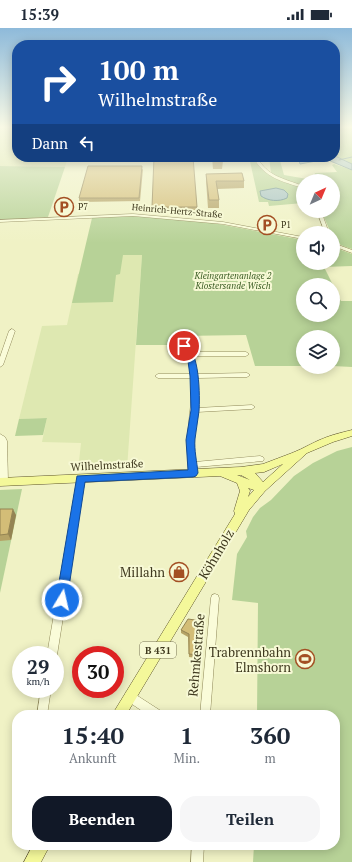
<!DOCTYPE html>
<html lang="de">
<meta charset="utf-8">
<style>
body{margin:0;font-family:"PT Serif",serif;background:#f6f6f7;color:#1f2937;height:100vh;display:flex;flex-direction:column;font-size:15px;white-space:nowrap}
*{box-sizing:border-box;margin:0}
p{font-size:13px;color:#747a83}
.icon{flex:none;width:22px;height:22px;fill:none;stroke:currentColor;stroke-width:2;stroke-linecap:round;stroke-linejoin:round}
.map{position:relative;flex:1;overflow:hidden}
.panel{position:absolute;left:12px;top:682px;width:328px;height:140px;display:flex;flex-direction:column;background:#fff;border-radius:16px;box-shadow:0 2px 10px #0003}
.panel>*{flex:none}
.guide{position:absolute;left:12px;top:12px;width:328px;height:122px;border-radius:16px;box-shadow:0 2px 10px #0003;background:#1a4fa0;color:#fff;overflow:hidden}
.needle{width:26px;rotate:44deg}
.tools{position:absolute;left:296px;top:146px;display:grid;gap:8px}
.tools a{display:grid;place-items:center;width:44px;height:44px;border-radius:50%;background:#fff;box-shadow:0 2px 10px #0003;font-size:20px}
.speed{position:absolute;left:12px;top:618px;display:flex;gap:8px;font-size:20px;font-weight:700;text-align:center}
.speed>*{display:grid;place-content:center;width:52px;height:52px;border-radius:50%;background:#fff;box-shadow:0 2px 10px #0003;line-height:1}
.speed small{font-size:10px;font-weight:400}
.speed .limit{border:6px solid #d22;background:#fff;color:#111}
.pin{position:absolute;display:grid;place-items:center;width:34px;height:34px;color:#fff;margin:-17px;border:2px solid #fff;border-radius:50%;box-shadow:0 1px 4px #0007}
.me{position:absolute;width:44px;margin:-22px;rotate:9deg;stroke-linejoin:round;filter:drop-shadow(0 0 3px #0008)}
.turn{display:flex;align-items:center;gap:14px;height:84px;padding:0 20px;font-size:18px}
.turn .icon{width:52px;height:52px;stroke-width:2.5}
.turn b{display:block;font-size:28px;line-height:34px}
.then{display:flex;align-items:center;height:38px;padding:0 20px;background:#0003;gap:8px;font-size:15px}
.eta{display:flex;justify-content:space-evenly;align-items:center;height:68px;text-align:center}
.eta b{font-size:24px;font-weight:800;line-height:28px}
.primary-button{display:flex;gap:8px;margin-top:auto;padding:8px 20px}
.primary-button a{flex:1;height:46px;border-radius:16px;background:#111827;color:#fff;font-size:16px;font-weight:800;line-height:46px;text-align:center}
.primary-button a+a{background:#f6f6f7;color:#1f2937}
.status{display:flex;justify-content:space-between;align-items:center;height:28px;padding:0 20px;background:#fff;direction:ltr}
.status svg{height:11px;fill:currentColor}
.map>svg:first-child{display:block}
.farmland{fill:#dee8b1}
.green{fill:#b7d297}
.water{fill:#a7c3c5;stroke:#6c9194}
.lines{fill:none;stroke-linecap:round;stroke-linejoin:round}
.stream{stroke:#6c9194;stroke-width:1}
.minor-casing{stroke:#8f8859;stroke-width:1}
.major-casing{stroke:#5d542d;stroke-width:1}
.minor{fill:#fafcd9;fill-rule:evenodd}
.major{fill:#f4f89a;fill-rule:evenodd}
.wall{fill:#b5a366}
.shaded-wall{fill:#948453}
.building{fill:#d3bd77;stroke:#948453}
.route{fill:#1a73e8;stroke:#114b97}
.labels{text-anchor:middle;stroke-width:4;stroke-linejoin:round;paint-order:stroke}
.far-poi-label{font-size:9px;fill:#3e381e;stroke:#f7f9d5;text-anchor:start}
.far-street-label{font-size:9px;fill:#3e381e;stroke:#f7f9d5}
.far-park-label{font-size:9px;font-style:italic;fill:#3a5c23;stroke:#f7f9d5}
.shield{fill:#f7f9d5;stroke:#767255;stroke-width:1}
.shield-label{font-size:10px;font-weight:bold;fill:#3e381e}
.street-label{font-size:11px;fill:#3e381e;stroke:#f7f9d5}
.near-street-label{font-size:13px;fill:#3e381e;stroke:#f7f9d5}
.near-poi-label{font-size:13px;fill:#3e381e;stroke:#f7f9d5;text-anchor:end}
</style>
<div class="status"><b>15:39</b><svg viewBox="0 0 49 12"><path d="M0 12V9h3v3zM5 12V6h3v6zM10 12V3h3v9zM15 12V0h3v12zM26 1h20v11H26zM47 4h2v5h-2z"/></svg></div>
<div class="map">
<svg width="352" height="834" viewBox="0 0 352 834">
<rect width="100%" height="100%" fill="#f0f2c5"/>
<g class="farmland">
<path d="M0,98h17v31h51l-3,10 -65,-1z"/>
<path d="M123,227h19l-15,214 -49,2 3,-28 -39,-1 5,-24 -28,1 23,-93 25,-1 11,-51z"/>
</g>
<g class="green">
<path d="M335,98h17v38l-17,-8z"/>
<path d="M249,129h5c1,5 3,7 7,11 15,15 26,11 42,21v14l-34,3 -1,-4h-9z"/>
<path d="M269,129h10l5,18 29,5 2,-7 22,-1 -5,-7 2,-1 18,6v79c-9,-3 -19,-5 -19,-16h-2l-10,-22h12v-30h-30v5l-20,-6 -12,-7z"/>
<path d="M0,138l65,1 -17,50 -48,3z"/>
<path d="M132,188l81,7 90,17v23h30v-16l19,7v12l-28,1 9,18h-30v30h30v-29l8,15h11v66l-19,-1v-29h-30v29h-48l-9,-31 -65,1 -1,4 -4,1 -3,4h-37l6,-90h-19l-3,19 -4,1 -3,27 -41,1 20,-85z"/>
<path d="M47,390l-4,17 -28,1 4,-17z"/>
<path d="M352,419v415h-99l1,-17h81v-130h-78l1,-112 -26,-3 5,-46 10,-17 -1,-6 7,-14 7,-9 11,-8 23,-24 19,-13 24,-12z"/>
<path d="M22,461l-22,104v-103z"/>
</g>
<g class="water">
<path d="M335,128l17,8v6l-29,-12h-7v3l-16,3 -1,-3h-14l-1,-4z"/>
<path d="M276,160l8,2 4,4 -1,4c-8,4 -19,3 -26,-2l-1,-5z"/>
</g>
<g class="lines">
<g class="stream">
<path d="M335,105l7,-7"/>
<path d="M339,132l13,-3"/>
</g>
<defs>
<g id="minor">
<path d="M253,129h4c11,20 26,21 46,29v2c-22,-7 -38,-10 -50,-31z"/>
<path d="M317,183h4l8,22h-4z"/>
<path d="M133,186l90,8 80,15v2l-80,-15 -90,-8 -133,6v-2z"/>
<path d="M333,215l19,7v3l-19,-7z"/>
<path d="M12,301l3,2 -12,34 -3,2v-10l9,-26z"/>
<path d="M184,316l2,1 5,7h55l3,2 -3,2h-53l4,18 50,-1 3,2 -3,2 -49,1 -1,30 55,-3 3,2 -3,2 -55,3 -3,31 1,19 65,-6 3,1 1,2 -1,2 -67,6 1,6 -1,2h-6c-2,-5 -2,-10 -2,-15 -3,-28 5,-55 4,-82h-34l-3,-2 3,-2h33l-4,-19 -6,-9z"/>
<path d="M0,406l5,3 2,4 1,41 -1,2 -3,1 -3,-1 -1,-2z"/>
<path d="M81,448l3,1 1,2 -28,176 -2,4v-4h-8l30,-176 1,-2z"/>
<path d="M215,566l3,1 1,3 -9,117h-10l11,-117 1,-3z"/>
<path d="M41,661h10l-4,26h-10z"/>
<path d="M130,663l31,20 1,4h-14l-22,-15 -1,-4 1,-4z"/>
<path d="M192,817h12l-1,17h-12z"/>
</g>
<g id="major">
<path d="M352,402v6l-19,6 -26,11 -42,38 -16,19 -123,205h-14l123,-201 -1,-3 6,-20 -3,-8 -17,-7 -220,10v-8l241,-11 22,-3 29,-11c11,-4 23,-12 35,-16 8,-3 17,-5 25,-7zM283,436l-20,18 -8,-9 9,-1zM237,447h4l9,5zM248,460l6,2 -6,7 2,-6z"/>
<path d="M33,817h17l-9,17h-17z"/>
</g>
</defs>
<use href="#minor" class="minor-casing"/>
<use href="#major" class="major-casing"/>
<use href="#minor" class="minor"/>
<use href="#major" class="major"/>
</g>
<g class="wall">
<path d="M212,129h10l1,4 -1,8h-9z"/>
<path d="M143,141l-3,32 -61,1v-4z"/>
<path d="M206,146l38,7v7l-27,1 2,11v8h-11l-2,-27z"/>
<path d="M152,179h45v3l-44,1z"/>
<path d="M0,481l16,6 -5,25 -11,1z"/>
<path d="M202,593l-3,37 -10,-1 -1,-20 -7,-4v-3z"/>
</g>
<path class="shaded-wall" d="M13,481l3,6 -5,25 -3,-6z"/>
<g class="building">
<path d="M154,129h39l4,50h-45z"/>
<path d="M213,129h9l1,4h-9z"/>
<path d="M88,138h54l-3,32h-60z"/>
<path d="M242,145l2,8h-28l3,19h-10l-3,-26z"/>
<path d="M0,481h13l-5,25 -8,1z"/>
<path d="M188,591l14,2 -3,34 -10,-1v-20l-8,-4z"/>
</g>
<linearGradient id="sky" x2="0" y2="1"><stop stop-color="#8ebada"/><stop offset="0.46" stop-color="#f8f9e5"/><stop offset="1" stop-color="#f8f9e5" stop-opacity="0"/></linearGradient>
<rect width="352" height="215" fill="url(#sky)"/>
<path class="route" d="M184,316c16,5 16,53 15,67 -1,9 -3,19 -4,28 -1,11 2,23 3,34l-2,3 -3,1 -108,5 -18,118 -1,4 -4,1 -5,-1 -1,-4 21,-124 111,-6 -2,-30 5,-30 -1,-34 -3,-22 -6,-8z"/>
<defs>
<symbol id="parking-ring" viewBox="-11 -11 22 22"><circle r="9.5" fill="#f7f9d5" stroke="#a34f23" stroke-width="1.5"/><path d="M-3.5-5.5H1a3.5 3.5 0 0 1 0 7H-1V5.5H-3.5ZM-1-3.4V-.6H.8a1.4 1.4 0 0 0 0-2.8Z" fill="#a34f23"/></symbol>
<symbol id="shop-ring" viewBox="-11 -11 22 22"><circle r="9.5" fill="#f7f9d5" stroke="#a34f23" stroke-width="1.5"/><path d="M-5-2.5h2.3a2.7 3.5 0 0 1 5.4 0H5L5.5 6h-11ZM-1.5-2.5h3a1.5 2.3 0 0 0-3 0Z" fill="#a34f23"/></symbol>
<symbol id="stadium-ring" viewBox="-11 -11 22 22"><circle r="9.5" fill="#f7f9d5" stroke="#a34f23" stroke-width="1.5"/><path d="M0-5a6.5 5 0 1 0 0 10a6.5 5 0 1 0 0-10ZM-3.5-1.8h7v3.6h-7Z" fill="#a34f23"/></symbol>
</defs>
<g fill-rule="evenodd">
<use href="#parking-ring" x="53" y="168" width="22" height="22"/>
<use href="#parking-ring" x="256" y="186" width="22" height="22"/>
<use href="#shop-ring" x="168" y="533" width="22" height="22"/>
<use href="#stadium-ring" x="294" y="620" width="22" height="22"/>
</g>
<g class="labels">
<g class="far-poi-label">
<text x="78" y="182">P7</text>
<text x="281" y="200">P1</text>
</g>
<g class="far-street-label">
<text transform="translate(177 183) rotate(5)" y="3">Heinrich-Hertz-Straße</text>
</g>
<g class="far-park-label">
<text x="233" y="251">Kleingartenanlage 2<tspan x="233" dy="10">Klostersande Wisch</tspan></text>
</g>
<rect class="shield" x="140" y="614" width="36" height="16" rx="3"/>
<g class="shield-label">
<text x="158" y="626">B 431</text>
</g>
<g class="street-label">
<text transform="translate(107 437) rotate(-3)" y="4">Wilhelmstraße</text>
</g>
<g class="near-street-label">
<text transform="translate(216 526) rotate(-59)" y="5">Köhnholz</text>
<text transform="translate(196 627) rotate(-85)" y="5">Rehmkestraße</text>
</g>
<g class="near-poi-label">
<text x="165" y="549">Millahn</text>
<text x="291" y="629">Trabrennbahn<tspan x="291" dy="15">Elmshorn</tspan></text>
</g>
</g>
</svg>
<div class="tools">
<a><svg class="needle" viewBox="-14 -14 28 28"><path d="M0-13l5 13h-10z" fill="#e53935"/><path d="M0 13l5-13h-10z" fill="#747a83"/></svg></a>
<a><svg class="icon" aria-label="sound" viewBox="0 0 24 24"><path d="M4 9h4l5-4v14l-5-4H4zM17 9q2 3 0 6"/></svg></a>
<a><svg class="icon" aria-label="search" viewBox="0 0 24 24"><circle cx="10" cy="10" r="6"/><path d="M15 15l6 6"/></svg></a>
<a><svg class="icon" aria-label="layers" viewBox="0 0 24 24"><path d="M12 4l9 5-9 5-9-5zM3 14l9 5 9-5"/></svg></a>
</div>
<div class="speed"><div>29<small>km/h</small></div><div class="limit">30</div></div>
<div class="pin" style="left:184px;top:318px;background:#d93025"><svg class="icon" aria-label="arrive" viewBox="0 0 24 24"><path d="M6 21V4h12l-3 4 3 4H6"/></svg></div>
<svg class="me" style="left:62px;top:572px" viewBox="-20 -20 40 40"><circle r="17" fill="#1a73e8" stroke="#fff" stroke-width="3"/><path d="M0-11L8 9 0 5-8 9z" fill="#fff"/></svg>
<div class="guide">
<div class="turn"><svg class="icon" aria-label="right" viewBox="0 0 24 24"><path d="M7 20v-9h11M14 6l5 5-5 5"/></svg><div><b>100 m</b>Wilhelmstraße</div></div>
<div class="then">Dann<svg class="icon" aria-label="left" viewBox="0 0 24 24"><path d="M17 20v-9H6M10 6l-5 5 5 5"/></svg></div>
</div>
<section class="panel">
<div class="eta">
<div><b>15:40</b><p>Ankunft</p></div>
<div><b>1</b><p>Min.</p></div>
<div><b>360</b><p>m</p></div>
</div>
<div class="primary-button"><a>Beenden</a><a>Teilen</a></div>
</section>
</div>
